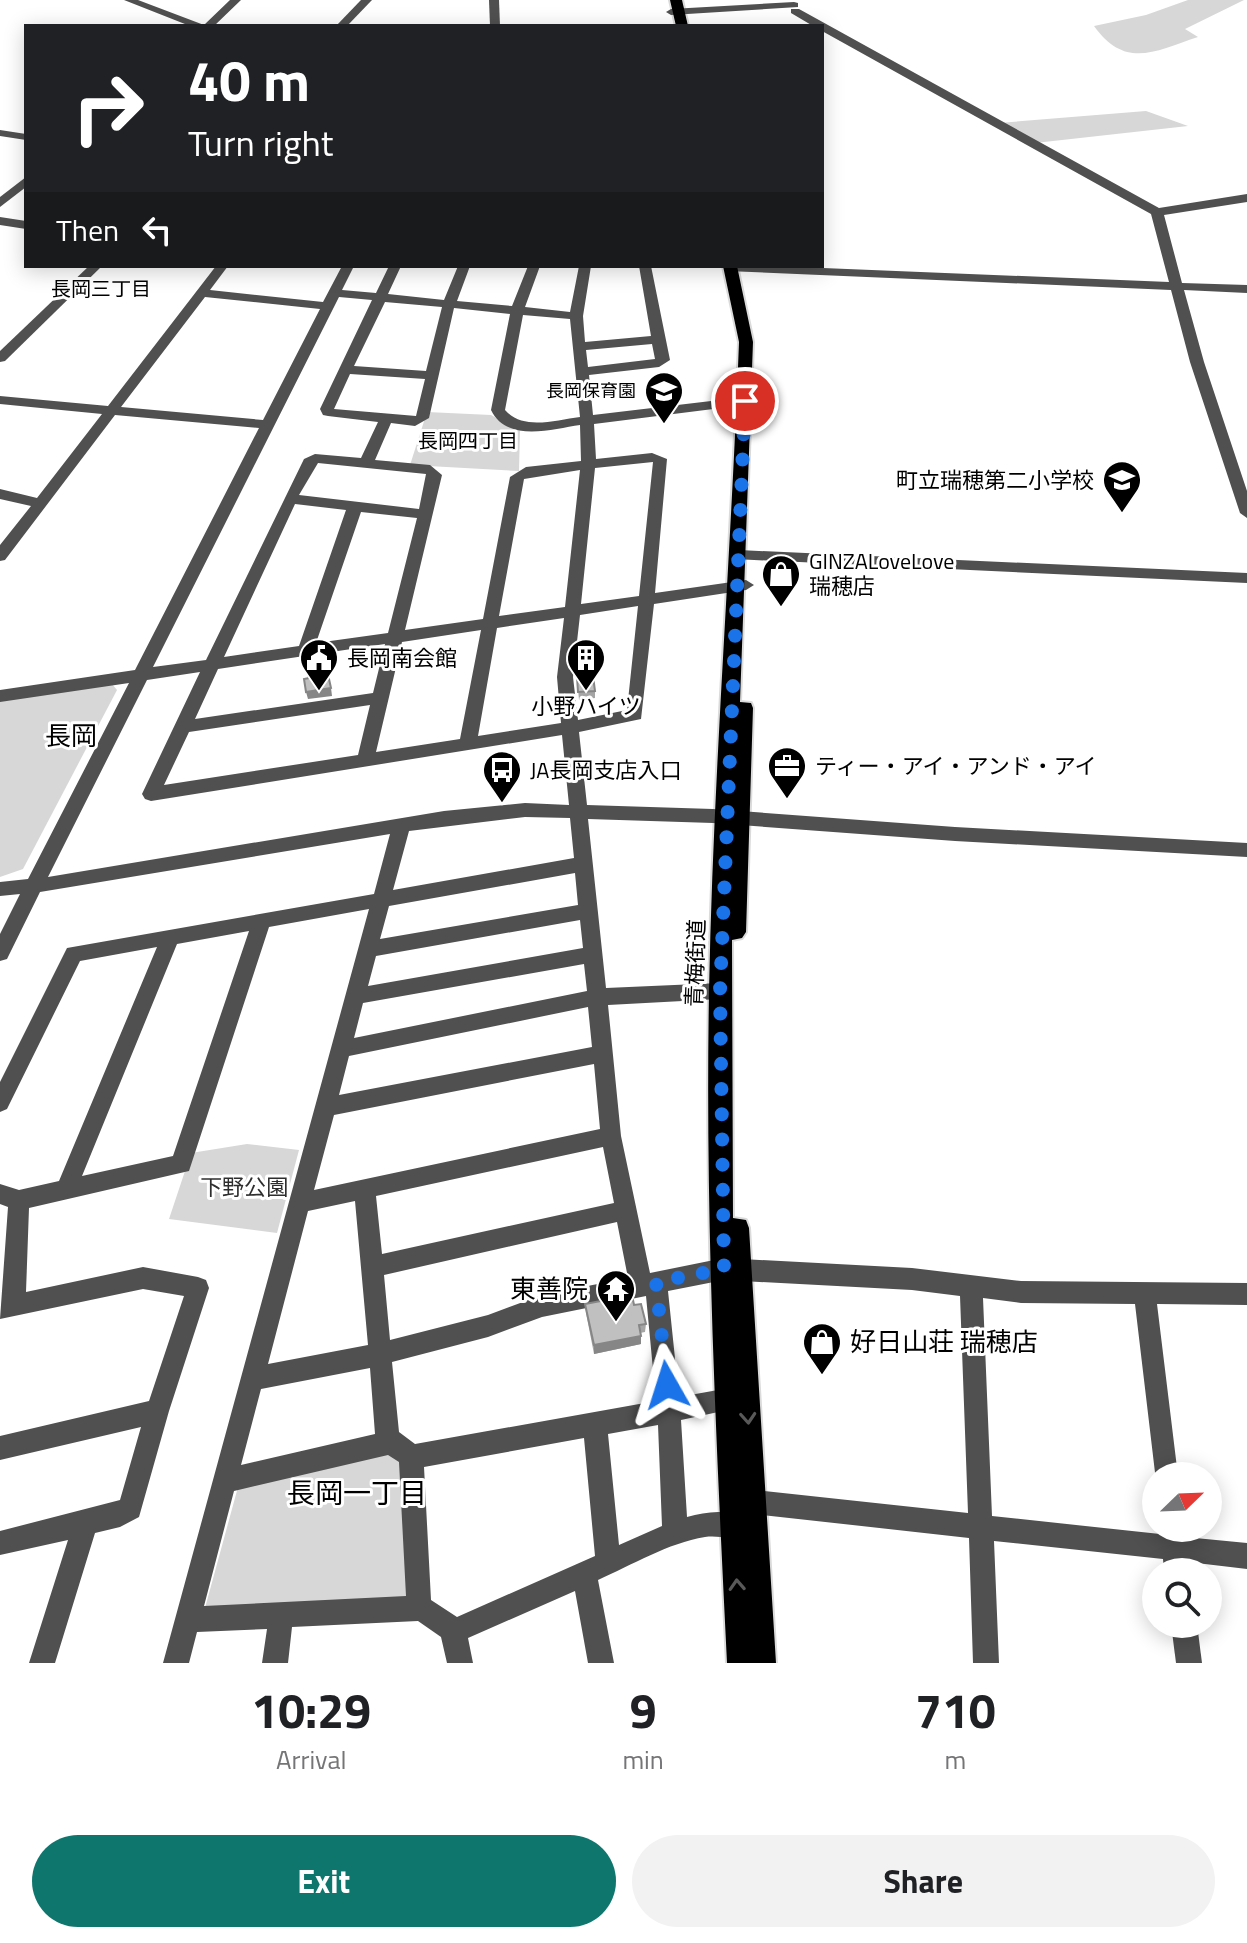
<!DOCTYPE html>
<meta charset="utf-8">
<style>
body{margin:0;font-family:"Titillium Web","Noto Sans JP",sans-serif;background:#f2f2f2;color:#202124;height:100vh;display:flex;flex-direction:column;font-size:30px;white-space:nowrap}
*{box-sizing:border-box;margin:0}
p{font-size:26px;color:#757577}
.icon{flex:none;width:44px;height:44px;fill:none;stroke:currentColor;stroke-width:2;stroke-linecap:round;stroke-linejoin:round}
.map{position:relative;height:1663px;overflow:hidden}
.details{display:flex;flex-direction:column;background:#fff;flex:1}
.details>*{flex:none}
.guide{position:absolute;left:24px;top:24px;width:800px;height:244px;border-radius:0px;box-shadow:0 4px 20px #0003;background:#202124;color:#fff;overflow:hidden}
.needle{width:52px;rotate:67deg}
.buttons{position:absolute;left:1142px;top:1462px;display:grid;gap:16px}
.buttons a{display:grid;place-items:center;width:80px;height:80px;border-radius:50%;background:#fff;box-shadow:0 4px 20px #0003;font-size:40px}
.pin{position:absolute;display:grid;place-items:center;width:68px;height:68px;color:#fff;margin:-34px;border:4px solid #fff;border-radius:50%;box-shadow:0 2px 8px #0007}
.me{position:absolute;width:88px;margin:-44px;rotate:354deg;stroke-linejoin:round;filter:drop-shadow(0 0 6px #0008)}
.turn{display:flex;align-items:center;gap:28px;height:168px;padding:0 32px;font-size:36px}
.turn .icon{width:104px;height:104px;stroke-width:2.5}
.turn b{display:block;font-size:56px;line-height:68px}
.then{display:flex;align-items:center;height:76px;padding:0 32px;background:#0003;gap:16px;font-size:30px}
.eta{display:flex;justify-content:space-evenly;align-items:center;height:136px;text-align:center}
.eta b{font-size:48px;font-weight:700;line-height:56px}
.primary-button{display:flex;gap:16px;margin-top:auto;padding:16px 32px}
.primary-button a{flex:1;height:92px;border-radius:48px;background:#0f766e;color:#fff;font-size:32px;font-weight:700;line-height:92px;text-align:center}
.primary-button a+a{background:#f2f2f2;color:#202124}
.map>svg:first-child{display:block}
.green{fill:#d7d7d7}
.lines{fill:none;stroke-linecap:round;stroke-linejoin:round}
.major-casing{stroke:#dbdbdb;stroke-width:4}
.minor{fill:#505050;fill-rule:evenodd}
.major{fill:#000;fill-rule:evenodd}
.wall{fill:#a5a5a5}
.shaded-wall{fill:#868686}
.building{fill:#c0c0c0;stroke:#868686;stroke-width:2}
.oneway{stroke:#595959}
.route{stroke:#1a73e8;stroke-width:14;stroke-dasharray:0 25.2}
.labels{text-anchor:middle;stroke-width:6;stroke-linejoin:round;paint-order:stroke}
.far-poi-label{font-size:18px;fill:#000;stroke:#fff;text-anchor:end}
.far-neighbourhood-label{font-size:20px;fill:#000;stroke:#fff}
.poi-label{font-size:22px;fill:#000;stroke:#fff;text-anchor:start}
.street-label{font-size:22px;fill:#000;stroke:#fff}
.park-label{font-size:22px;fill:#2e2e2e;stroke:#fff}
.quarter-label{font-size:26px;fill:#000;stroke:#fff}
.near-poi-label{font-size:26px;fill:#000;stroke:#fff;text-anchor:end}
.near-neighbourhood-label{font-size:28px;fill:#000;stroke:#fff}
</style>
<div class="map">
<svg width="1247" height="1663" viewBox="0 0 1247 1663">
<rect width="100%" height="100%" fill="#fff"/>
<g class="green">
<path d="M1188,0h56l-59,29 13,8c-43,14 -72,33 -104,-11l52,-11z"/>
<path d="M1146,111l42,15 -153,17 -36,-20z"/>
<path d="M427,412l64,3 29,16 -1,40 -109,-6z"/>
<path d="M112,684l5,6 -94,179 -23,8v-177z"/>
<path d="M247,1144l52,6 -22,83 -108,-14 22,-66z"/>
<path d="M397,1449l7,5 9,144 -208,10 33,-121z"/>
</g>
<g class="lines">
<defs>
<g id="major">
<path d="M670,0h12l6,26h-12z"/>
<path d="M723,266h14l16,76 -13,360 11,1 2,5 -7,224 -4,6 -10,2 1,278 13,2 3,8 27,435h-49c-11,-223 -22,-447 -18,-671 4,-217 22,-433 30,-650z"/>
</g>
</defs>
<use href="#major" class="major-casing"/>
<g class="minor">
<path d="M124,0h14l66,25 26,-25h11l-27,26h-24z"/>
<path d="M361,0h11l-25,26h-11z"/>
<path d="M489,0h10l1,26h-10z"/>
<path d="M794,2l4,1v4l-127,8 -5,-3 5,-3z"/>
<path d="M791,9h8l360,199 88,-14v8l-83,13 18,68 65,2v8l-63,-3 20,72 43,129v27l-7,-5 -50,-151 -19,-72 -444,-19 -1,-5h48l395,16 -18,-68 -329,-183v-5h-9l-22,-13z"/>
<path d="M0,130l26,4v6l-26,-4z"/>
<path d="M26,177v10l-26,20v-10z"/>
<path d="M0,217l26,4v8l-26,-4z"/>
<path d="M89,266h13l-97,95 -5,1v-11z"/>
<path d="M216,266h12l-18,24 113,12 19,-36h12l-12,24 34,3 13,-27h12l-13,28 56,6 14,-34h12l-13,35 55,5 16,-40h12l-15,41 45,5 9,-46h12l-8,50 2,26 66,-6 -12,-70h12l19,94 -11,7 -70,8 4,40 152,-18 7,4 -7,4 -151,19 2,35 56,-6 15,6 -12,134 91,-13 8,5 -8,5 -92,14 -13,115 -62,13 8,73 126,4 242,18 292,16v14l-292,-16 -242,-18 -125,-4 18,169 114,-5 7,2 3,6 -3,6 -7,2 -112,6 13,131 29,137 74,-15 188,10 109,13 226,2v22l-90,-1 21,172h-22v5l-21,-177 -114,-1 -38,-5 9,218 168,18v-6h24l1,9 62,6v26l-59,-7 2,10h-26l-1,-13 -169,-18 5,122h-26l-4,-125 -215,-24 -9,-3 -3,-9 3,-9 9,-3 214,23 -8,-217 -48,-6 -188,-10 -56,11 11,106 50,-9 8,4 4,8 -4,8 -56,12 6,97c19,-5 37,-8 56,0l3,9 -3,9c-13,5 -25,0 -38,2 -37,6 -73,28 -107,43l16,83h-26l-13,-72 -107,47 5,25h-26l-6,-26 -23,-16 -126,6 -4,36h-26l5,-34 -70,3 -8,31h-26l206,-754 -100,18 -80,244 -160,37 -3,84 117,-25 55,10 8,3 3,8 -40,123 -30,106 -19,10 -25,6 -40,130h-26l39,-123 -68,15v-24l120,-31 21,-73 -141,33v-24l149,-35 35,-105 -41,-7 -143,30 8,-112 -8,-3v-20l19,6 40,-9 98,-234 -77,14 -73,148 -7,3v-30l67,-134 307,-54 16,-60 -350,58 -33,67 -7,2v-27l20,-40 -20,2v-14l28,-3 101,-196 -129,19v-12l135,-20 124,-242 -144,-13 -110,145 -5,1v-16l31,-39 -31,-7v-10l37,9 65,-84 -102,-10v-8l108,10zM205,297l115,12 -57,111 -142,-13zM339,297l33,3 -52,109 3,6 5,1 50,6 -17,36 -46,-4 -11,5 -98,201 -53,7zM385,302l57,5 -16,64 -72,-5zM454,308l56,6 -19,96c16,33 61,19 89,15l1,36 -55,6 -16,10 -27,142 -78,11 37,-155 -12,-10 -55,-5 16,-37 24,3 14,-8zM523,315l47,4 10,98c-25,3 -57,14 -75,-7zM652,344l3,15 -67,8 -2,-17zM350,374l75,5 -9,37 -82,-7zM653,462l-14,134 -58,8 14,-136zM318,463l108,11 -7,35 -120,-14zM580,470l-15,137 -66,9 25,-137zM295,504l51,6 -47,136 -75,11zM361,512l56,6 -29,115 -72,10zM638,606l-11,104 -49,10 -5,-43 7,-62zM564,618l-7,59 4,46 -83,13 19,-108zM481,630l-21,109 -84,13 26,-110zM385,644l-12,49 -178,26 23,-50zM200,672l-58,122 3,5 6,2 411,-66 7,70 -44,-2 -81,8 -396,66 99,-197zM370,705l-12,50 -194,30 25,-53zM525,817l45,1 4,40 -181,32 16,-59zM575,873l3,32 -198,34 9,-33zM580,920l3,28 -215,38 8,-30zM249,931l-76,225 -91,20 95,-232zM584,964l3,27 -233,47 9,-35zM588,1007l4,40 -253,48 10,-39zM594,1064l6,65 -286,61 20,-75zM603,1147l11,56 -232,51 -6,-58zM355,1201l13,144 -100,19 40,-153zM617,1222l11,56 -86,17 -54,20 -98,25 -6,-65zM646,1296l10,105 -241,43 -16,-12 -7,-70 96,-25 54,-20zM370,1368l5,66 -134,31 20,-76zM658,1425l4,101 -43,19 -11,-111zM584,1438l11,118 -138,61 -26,-17 -7,-133zM388,1455l11,7 7,134 -202,10 30,-115z"/>
<path d="M739,550l508,23v10l-513,-24 -3,-4z"/>
<path d="M1171,1624h26l5,39h-26z"/>
</g>
<use href="#major" class="major"/>
</g>
<g class="wall">
<path d="M577,677l18,14v7l-16,2z"/>
<path d="M585,1304l49,1 12,19 -1,8 -5,1 1,11 -47,10 -8,-41z"/>
</g>
<g class="shaded-wall">
<path d="M331,688l1,8 -24,3 -2,-7z"/>
<path d="M641,1336v8l-47,10v-9z"/>
</g>
<g class="building">
<path d="M327,670l4,18 -25,4 -2,-13 5,-1 -2,-7z"/>
<path d="M593,676l2,15 -17,1 -1,-15z"/>
<path d="M632,1295l2,10 7,-1 5,20 -7,1 2,11 -47,9 -9,-41z"/>
</g>
<defs><path id="oneway-chevron" d="M-2-3.5L2.5 0L-2 3.5" fill="none" stroke-width="1.6" stroke-linecap="round" stroke-linejoin="round" transform="scale(2)"/></defs>
<g class="oneway">
<use href="#oneway-chevron" transform="translate(748 1418) rotate(86)"/>
<use href="#oneway-chevron" transform="translate(737 1585) rotate(-93)"/>
</g>
<g class="lines">
<path class="route" d="M667,1385l-11,-103 68,-13 -4,-278 25,-590"/>
</g>
<defs>
<symbol id="school-pin" viewBox="-11 -11 22 30"><path d="M0 17L-7.5 6A9.5 9.5 0 1 1 7.5 6Z" fill="#000" stroke="#fff"/><path d="M0-5L7-2L0 1L-7-2ZM-4 1L0 2.5L4 1V4Q0 6-4 4Z" fill="#fff"/></symbol>
<symbol id="shop-pin" viewBox="-11 -11 22 30"><path d="M0 17L-7.5 6A9.5 9.5 0 1 1 7.5 6Z" fill="#000" stroke="#fff"/><path d="M-5-2.5h2.3a2.7 3.5 0 0 1 5.4 0H5L5.5 6h-11ZM-1.5-2.5h3a1.5 2.3 0 0 0-3 0Z" fill="#fff"/></symbol>
<symbol id="civic-pin" viewBox="-11 -11 22 30"><path d="M0 17L-7.5 6A9.5 9.5 0 1 1 7.5 6Z" fill="#000" stroke="#fff"/><path d="M-.6-6.5H3V-4.5H.6V-3L4-1V1h2V6H-6V1h2V-1L-.6-3ZM-1.2 2.5V6h2.4V2.5Z" fill="#fff"/></symbol>
<symbol id="building-pin" viewBox="-11 -11 22 30"><path d="M0 17L-7.5 6A9.5 9.5 0 1 1 7.5 6Z" fill="#000" stroke="#fff"/><path d="M-4-6H4V6H1V3H-1V6H-4ZM-2.5-4.3h1.7v1.8h-1.7ZM.8-4.3h1.7v1.8H.8ZM-2.5-1h1.7V.8h-1.7ZM.8-1h1.7V.8H.8Z" fill="#fff"/></symbol>
<symbol id="office-pin" viewBox="-11 -11 22 30"><path d="M0 17L-7.5 6A9.5 9.5 0 1 1 7.5 6Z" fill="#000" stroke="#fff"/><path d="M-6-3h4V-5.5h4V-3h4V5H-6ZM-1-4.5V-3h2v-1.5ZM-6 0V1H6V0Z" fill="#fff"/></symbol>
<symbol id="bus-pin" viewBox="-11 -11 22 30"><path d="M0 17L-7.5 6A9.5 9.5 0 1 1 7.5 6Z" fill="#000" stroke="#fff"/><path d="M-5-6H5V4H4V6H2V4H-2V6H-4V4H-5ZM-3.5-4V0h7V-4ZM-3.5 1.2v1.5H-2V1.2ZM2 1.2v1.5H3.5V1.2Z" fill="#fff"/></symbol>
<symbol id="temple-pin" viewBox="-11 -11 22 30"><path d="M0 17L-7.5 6A9.5 9.5 0 1 1 7.5 6Z" fill="#000" stroke="#fff"/><path d="M0-6L5-2H3V0L6.5 2.5H4V6H1.5V3h-3V6H-4V2.5H-6.5L-3 0V-2H-5Z" fill="#fff"/></symbol>
</defs>
<g fill-rule="evenodd">
<use href="#school-pin" x="642" y="369" width="44" height="60"/>
<use href="#school-pin" x="1100" y="458" width="44" height="60"/>
<use href="#shop-pin" x="759" y="552" width="44" height="60"/>
<use href="#civic-pin" x="297" y="636" width="44" height="60"/>
<use href="#building-pin" x="564" y="636" width="44" height="60"/>
<use href="#office-pin" x="765" y="744" width="44" height="60"/>
<use href="#bus-pin" x="480" y="748" width="44" height="60"/>
<use href="#temple-pin" x="594" y="1267" width="44" height="60"/>
<use href="#shop-pin" x="800" y="1320" width="44" height="60"/>
</g>
<g class="labels">
<g class="far-poi-label">
<text x="636" y="397">長岡保育園</text>
</g>
<g class="far-neighbourhood-label">
<text x="101" y="296">長岡三丁目</text>
<text x="468" y="448">長岡四丁目</text>
</g>
<g class="poi-label">
<text x="1094" y="488" text-anchor="end">町立瑞穂第二小学校</text>
<text x="809" y="569">GINZALoveLove<tspan x="809" dy="25">瑞穂店</tspan></text>
<text x="347" y="666">長岡南会館</text>
<text x="586" y="714" text-anchor="middle">小野ハイツ</text>
<text x="815" y="774">ティー・アイ・アンド・アイ</text>
<text x="530" y="778">JA長岡支店入口</text>
</g>
<g class="street-label">
<text transform="translate(695 963) rotate(-88)" y="8">青梅街道</text>
</g>
<g class="park-label">
<text x="244" y="1195">下野公園</text>
</g>
<g class="quarter-label">
<text x="71" y="745">長岡</text>
</g>
<g class="near-poi-label">
<text x="588" y="1298">東善院</text>
<text x="850" y="1351" text-anchor="start">好日山荘 瑞穂店</text>
</g>
<g class="near-neighbourhood-label">
<text x="357" y="1503">長岡一丁目</text>
</g>
</g>
</svg>
<div class="buttons">
<a><svg class="needle" viewBox="-14 -14 28 28"><path d="M0-13l5 13h-10z" fill="#e53935"/><path d="M0 13l5-13h-10z" fill="#757577"/></svg></a>
<a><svg class="icon" aria-label="search" viewBox="0 0 24 24"><circle cx="10" cy="10" r="6"/><path d="M15 15l6 6"/></svg></a>
</div>
<div class="pin" style="left:745px;top:401px;background:#d93025"><svg class="icon" aria-label="arrive" viewBox="0 0 24 24"><path d="M6 21V4h12l-3 4 3 4H6"/></svg></div>
<svg class="me" style="left:667px;top:1385px" viewBox="-20 -20 40 40"><path d="M0-17L14 15 0 8-14 15z" fill="#1a73e8" stroke="#fff" stroke-width="4"/></svg>
<div class="guide">
<div class="turn"><svg class="icon" aria-label="right" viewBox="0 0 24 24"><path d="M7 20v-9h11M14 6l5 5-5 5"/></svg><div><b>40 m</b>Turn right</div></div>
<div class="then">Then<svg class="icon" aria-label="left" viewBox="0 0 24 24"><path d="M17 20v-9H6M10 6l-5 5 5 5"/></svg></div>
</div>
</div>
<section class="details">
<div class="eta">
<div><b>10:29</b><p>Arrival</p></div>
<div><b>9</b><p>min</p></div>
<div><b>710</b><p>m</p></div>
</div>
<div class="primary-button"><a>Exit</a><a>Share</a></div>
</section>
